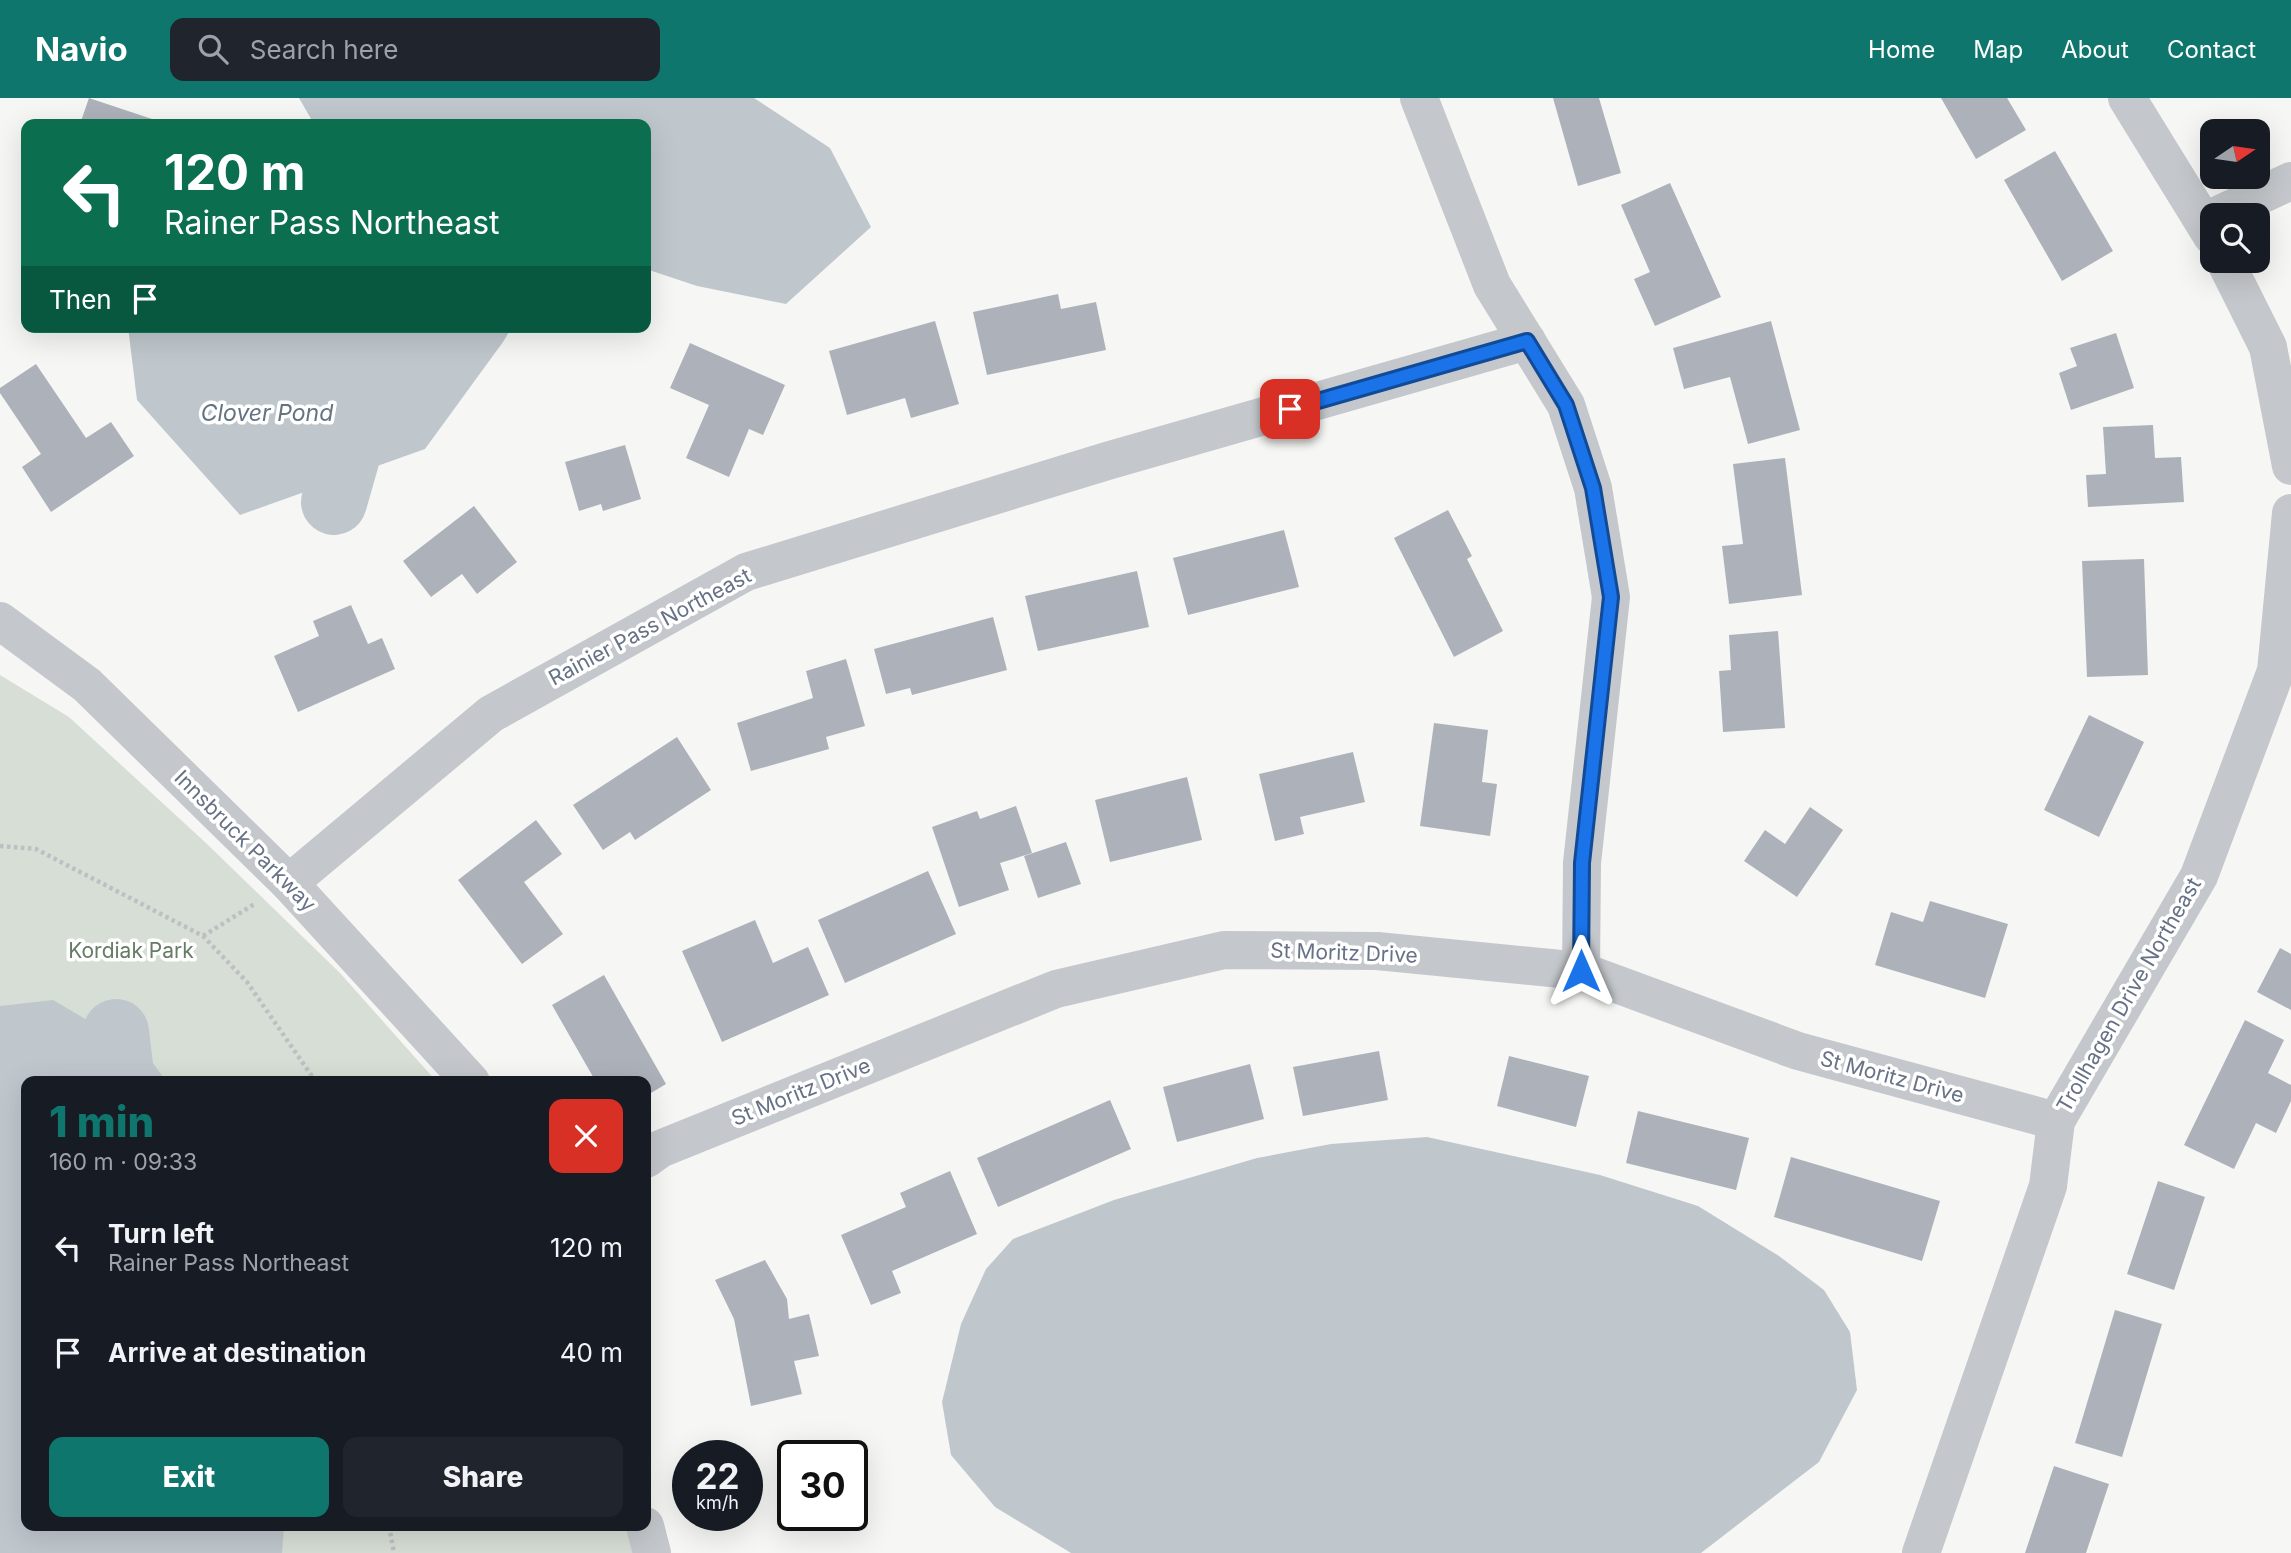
<!DOCTYPE html>
<meta charset="utf-8">
<style>
body{margin:0;font-family:Inter,sans-serif;background:#20242c;color:#f1f3f6;height:100vh;display:flex;flex-direction:column;font-size:26px;white-space:nowrap}
*{box-sizing:border-box;margin:0}
p{font-size:23px;color:#9ea1a6}
.icon{flex:none;width:38px;height:38px;fill:none;stroke:currentColor;stroke-width:2;stroke-linecap:round;stroke-linejoin:round}
.map{position:relative;flex:1;overflow:hidden}
.side{position:absolute;left:21px;top:978px;width:630px;height:455px;display:flex;flex-direction:column;background:#171b24;border-radius:14px;box-shadow:0 7px 28px #0002}
.side>*{flex:none}
.hud{position:absolute;left:21px;top:21px;width:630px;height:214px;border-radius:14px;box-shadow:0 7px 28px #0002;background:#0b6e4f;color:#fff;overflow:hidden}
.needle{width:46px;rotate:77deg}
.tools{position:absolute;left:2200px;top:21px;display:grid;gap:14px}
.tools a{display:grid;place-items:center;width:70px;height:70px;border-radius:14px;background:#171b24;box-shadow:0 7px 28px #0002;font-size:35px}
.speed{position:absolute;left:672px;top:1342px;display:flex;gap:14px;font-size:35px;font-weight:700;text-align:center}
.speed>*{display:grid;place-content:center;width:91px;height:91px;border-radius:50%;background:#171b24;box-shadow:0 7px 28px #0002;line-height:1}
.speed small{font-size:18px;font-weight:400}
.speed .limit{border:4px solid #111;border-radius:10px;background:#fff;color:#111}
.pin{position:absolute;display:grid;place-items:center;width:60px;height:60px;color:#fff;margin:-30px;border-radius:14px;box-shadow:0 4px 10px #0006}
.me{position:absolute;width:77px;margin:-38px;rotate:0deg;stroke-linejoin:round;filter:drop-shadow(0 0 5px #0008)}
.turn{display:flex;align-items:center;gap:24px;height:147px;padding:0 28px;font-size:32px}
.turn .icon{width:91px;height:91px;stroke-width:2.5}
.turn b{display:block;font-size:49px;line-height:60px}
.then{display:flex;align-items:center;height:66px;padding:0 28px;background:#0003;gap:14px;font-size:26px}
.round{display:grid;place-items:center;flex:none;width:74px;height:74px;border-radius:14px;background:#20242c}
.head{display:flex;align-items:center;justify-content:space-between;height:119px;padding:0 28px}
h1{font-size:42px;font-weight:800;line-height:52px;color:#0f766e}
.cta{display:flex;gap:14px;margin-top:auto;padding:14px 28px}
.cta a{flex:1;height:80px;border-radius:14px;background:#0f766e;color:#fff;font-size:28px;font-weight:800;line-height:80px;text-align:center}
.cta a+a{background:#20242c;color:#f1f3f6}
ul{padding:0;list-style:none}
li{display:flex;align-items:center;gap:21px;height:105px;padding:0 28px}
li div{flex:1}
li b{display:block;font-size:26px}
li em{font-style:normal}
header{display:flex;align-items:center;gap:42px;box-sizing:border-box;height:98px;padding:0 35px;background:#0f766e;color:#fff}
header strong{font-size:33px}
nav{display:flex;gap:38px;margin-inline-start:auto;font-size:24px}
.search{width:490px;height:63px;background:#20242c;display:flex;align-items:center;gap:18px;box-sizing:border-box;padding:0 24px;border-radius:14px;color:#9ea1a6;font-size:26px}
.map>svg:first-child{display:block}
.green{fill:#d7ded5}
.water{fill:#bfc7cd}
.lines{fill:none;stroke-linecap:round;stroke-linejoin:round}
.river{stroke:#bfc7cd;stroke-width:66}
.building{fill:#adb2ba}
.path{stroke:#bebfc2;stroke-width:4.5;stroke-dasharray:3.5 3.5;stroke-linecap:butt}
.street{stroke:#c4c7cb;stroke-width:38}
.route-casing{stroke:#114b97;stroke-width:18}
.route{stroke:#1a73e8;stroke-width:12}
.labels{text-anchor:middle;stroke-width:7;stroke-linejoin:round;paint-order:stroke}
.street-label{font-size:21px;fill:#667285;stroke:#fff}
.park-label{font-size:21px;fill:#667c65;stroke:#fff}
.water-label{font-size:23px;font-style:italic;fill:#627381;stroke:#fff}
</style>
<header>
<strong>Navio</strong>
<div class="search"><svg class="icon" aria-label="search" viewBox="0 0 24 24"><circle cx="10" cy="10" r="6"/><path d="M15 15l6 6"/></svg>Search here</div>
<nav><a>Home</a><a>Map</a><a>About</a><a>Contact</a></nav>
</header>
<div class="map">
<svg width="2291" height="1455" viewBox="0 0 2291 1455">
<rect width="100%" height="100%" fill="#f6f7f4"/>
<path class="green" d="M0,577l69,42 137,126 134,130 96,108 -410,1v444h609l7,27h-642z"/>
<g class="water">
<path d="M299,0h455l76,50 41,79 -85,77 -89,-18 -51,-17v-145h-332z"/>
<path d="M128,229h384l-9,15 -78,107 -185,66 -103,-115z"/>
<path d="M53,902l94,55 19,26 -140,1v444h258l-2,27h-282v-547z"/>
<path d="M1427,1039l173,38 98,31 81,50 45,34 26,42 7,58 -38,72 -118,91h-630l-76,-46 -44,-52 -9,-53 19,-78 25,-55 27,-30 101,-39 143,-42 74,-14z"/>
</g>
<g class="lines">
<g class="river">
<path d="M334,404l50,-175"/>
<path d="M116,934l6,50"/>
</g>
</g>
<g class="building">
<path d="M89,0l66,22 -2,4h-73z"/>
<path d="M1553,0h46l22,75 -43,13z"/>
<path d="M1941,0h66l19,32 -50,29z"/>
<path d="M2055,53l58,100 -51,30 -58,-101z"/>
<path d="M1670,85l51,114 -66,29 -21,-47 16,-7 -29,-67z"/>
<path d="M1058,196l3,15 35,-7 10,48 -119,25 -14,-63z"/>
<path d="M935,223l24,83 -48,14 -6,-20 -58,17 -18,-64z"/>
<path d="M1771,223l29,109 -52,14 -18,-67 -46,12 -11,-41z"/>
<path d="M2116,235l18,55 -63,22 -12,-37 18,-7 -7,-18z"/>
<path d="M690,245l95,42 -22,50 -14,-6 -20,48 -43,-19 23,-53 -39,-17z"/>
<path d="M36,266l50,74 25,-16 23,34 -83,56 -29,-45 19,-13 -41,-61v-5z"/>
<path d="M2153,327l2,33 26,-1 3,45 -96,5 -2,-32 20,-1 -3,-47z"/>
<path d="M625,347l16,54 -38,12 -2,-7 -22,7 -14,-49z"/>
<path d="M1785,360l17,137 -73,9 -7,-58 21,-2 -10,-80z"/>
<path d="M474,408l43,56 -40,32 -15,-20 -31,23 -28,-36z"/>
<path d="M1448,412l24,46 -5,3 36,72 -49,26 -60,-119z"/>
<path d="M1284,432l15,57 -111,28 -15,-57z"/>
<path d="M2144,461l4,116 -61,2 -5,-116z"/>
<path d="M1137,473l12,56 -111,24 -13,-55z"/>
<path d="M351,507l17,39 14,-6 13,31 -97,43 -24,-56 45,-20 -6,-15z"/>
<path d="M993,519l14,53 -95,25 -2,-7 -24,6 -12,-45z"/>
<path d="M1778,533l7,97 -62,4 -4,-61 12,-1 -2,-35z"/>
<path d="M846,561l19,67 -39,11 3,12 -78,22 -14,-48 76,-25 -7,-27z"/>
<path d="M2089,617l55,27 -45,95 -55,-27z"/>
<path d="M1434,625l54,7 -6,52 15,2 -7,52 -70,-10z"/>
<path d="M677,639l34,53 -76,50 -5,-8 -27,18 -30,-45z"/>
<path d="M1353,654l12,50 -65,15 4,17 -29,7 -16,-67z"/>
<path d="M1187,679l15,63 -92,22 -15,-62z"/>
<path d="M1016,708l16,47 -32,10 9,27 -50,17 -27,-80 45,-16 3,8z"/>
<path d="M1810,709l33,23 -46,67 -53,-36 21,-31 20,14z"/>
<path d="M536,722l26,34 -38,28 39,52 -41,30 -64,-84z"/>
<path d="M1066,744l15,42 -43,14 -14,-42z"/>
<path d="M928,773l28,63 -111,49 -27,-63z"/>
<path d="M1930,803l78,23 -23,74 -110,-33 16,-53 32,10z"/>
<path d="M755,822l18,43 35,-16 21,48 -107,47 -40,-91z"/>
<path d="M2280,850l11,6v56l-34,-18z"/>
<path d="M604,877l62,109 -20,12v-14h-50l-44,-77z"/>
<path d="M2245,922l39,20 -16,33 23,12v16l-15,32 -20,-10 -22,46 -50,-24z"/>
<path d="M1379,953l9,49 -85,16 -10,-49z"/>
<path d="M1509,958l80,20 -13,51 -79,-21z"/>
<path d="M1250,966l14,55 -87,23 -14,-55z"/>
<path d="M1110,1002l21,49 -133,58 -21,-49z"/>
<path d="M1638,1013l111,27 -13,52 -110,-27z"/>
<path d="M1791,1059l149,44 -18,60 -148,-44z"/>
<path d="M950,1073l27,63 -85,37 9,22 -30,12 -30,-70 65,-28 -6,-14z"/>
<path d="M2158,1083l47,16 -31,93 -47,-16z"/>
<path d="M765,1162l22,39 2,20 20,-5 10,42 -25,5 8,33 -51,12 -17,-87 -19,-39z"/>
<path d="M2115,1212l47,14 -40,133 -47,-14z"/>
<path d="M2054,1368l55,18 -23,69h-61z"/>
</g>
<g class="lines">
<g class="path">
<path d="M0,748l36,3 167,87 44,46 69,100"/>
<path d="M203,838l53,-33"/>
<path d="M389,1428l5,27"/>
</g>
<g class="street">
<path d="M1419,0l73,187 74,120 27,83 18,109 -29,266 -1,108"/>
<path d="M2127,0l85,138"/>
<path d="M2218,117l73,-34"/>
<path d="M2225,163l43,86 23,119"/>
<path d="M0,523l87,64 202,198 182,199"/>
<path d="M289,785l202,-169 255,-142 361,-111 420,-120"/>
<path d="M646,1061l14,-10 396,-160 168,-39 153,1 204,20 217,80 258,70"/>
<path d="M645,1428l7,27"/>
<path d="M1921,1455l127,-367 8,-65 143,-245 77,-205 15,-158"/>
</g>
</g>
<g class="lines">
<defs>
<path id="route" d="M1290,311l237,-68 39,64 27,83 18,109 -29,266 -1,108"/>
</defs>
<use href="#route" class="route-casing"/>
<use href="#route" class="route"/>
</g>
<g class="labels">
<g class="street-label">
<text transform="translate(650 529) rotate(-28)" y="7">Rainier Pass Northeast</text>
<text transform="translate(245 743) rotate(45)" y="7">Innsbruck Parkway</text>
<text transform="translate(1344 855) rotate(2)" y="7">St Moritz Drive</text>
<text transform="translate(2129 897) rotate(-60)" y="7">Trollhagen Drive Northeast</text>
<text transform="translate(1892 979) rotate(15)" y="7">St Moritz Drive</text>
<text transform="translate(801 994) rotate(-22)" y="7">St Moritz Drive</text>
</g>
<g class="park-label">
<text x="131" y="860">Kordiak Park</text>
</g>
<g class="water-label">
<text x="267" y="323">Clover Pond</text>
</g>
</g>
</svg>
<div class="tools">
<a><svg class="needle" viewBox="-14 -14 28 28"><path d="M0-13l5 13h-10z" fill="#e53935"/><path d="M0 13l5-13h-10z" fill="#9ea1a6"/></svg></a>
<a><svg class="icon" aria-label="search" viewBox="0 0 24 24"><circle cx="10" cy="10" r="6"/><path d="M15 15l6 6"/></svg></a>
</div>
<div class="speed"><div>22<small>km/h</small></div><div class="limit">30</div></div>
<div class="pin" style="left:1290px;top:311px;background:#d93025"><svg class="icon" aria-label="arrive" viewBox="0 0 24 24"><path d="M6 21V4h12l-3 4 3 4H6"/></svg></div>
<svg class="me" style="left:1581px;top:873px" viewBox="-20 -20 40 40"><path d="M0-17L14 15 0 8-14 15z" fill="#1a73e8" stroke="#fff" stroke-width="4"/></svg>
<div class="hud">
<div class="turn"><svg class="icon" aria-label="left" viewBox="0 0 24 24"><path d="M17 20v-9H6M10 6l-5 5 5 5"/></svg><div><b>120 m</b>Rainer Pass Northeast</div></div>
<div class="then">Then<svg class="icon" aria-label="arrive" viewBox="0 0 24 24"><path d="M6 21V4h12l-3 4 3 4H6"/></svg></div>
</div>
<section class="side">
<div class="head"><div><h1>1 min</h1><p>160 m · 09:33</p></div><a class="round" style="background:#d93025;color:#fff"><svg class="icon" aria-label="close" viewBox="0 0 24 24"><path d="M6 6l12 12M18 6L6 18"/></svg></a></div>
<ul>
<li><svg class="icon" aria-label="left" viewBox="0 0 24 24"><path d="M17 20v-9H6M10 6l-5 5 5 5"/></svg><div><b>Turn left</b><p>Rainer Pass Northeast</p></div><em>120 m</em></li>
<li><svg class="icon" aria-label="arrive" viewBox="0 0 24 24"><path d="M6 21V4h12l-3 4 3 4H6"/></svg><div><b>Arrive at destination</b></div><em>40 m</em></li>
</ul>
<div class="cta"><a>Exit</a><a>Share</a></div>
</section>
</div>
